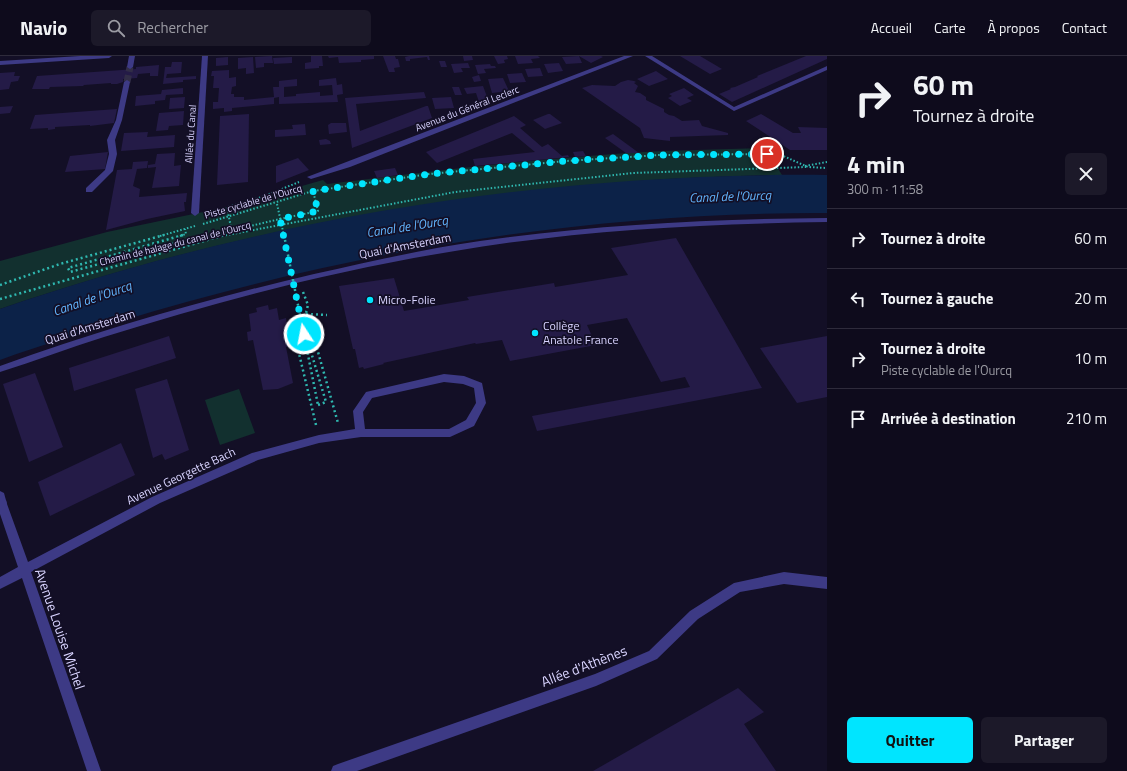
<!DOCTYPE html>
<html lang="fr">
<meta charset="utf-8">
<style>
body{margin:0;font-family:"Titillium Web",sans-serif;background:#1c1929;color:#f1f3f6;height:100vh;display:flex;flex-direction:column;font-size:15px;white-space:nowrap}
*{box-sizing:border-box;margin:0}
p{font-size:13px;color:#9b9ba3}
.icon{flex:none;width:22px;height:22px;fill:none;stroke:currentColor;stroke-width:2;stroke-linecap:round;stroke-linejoin:round}
.map{position:relative;flex:1;overflow:hidden}
.sheet{display:flex;flex-direction:column;background:#0e0b1c;width:300px}
.sheet>*{flex:none}
.top-card{background:#0e0b1c;color:#f1f3f6;overflow:hidden}
.pin{position:absolute;display:grid;place-items:center;width:34px;height:34px;color:#fff;margin:-17px;border:2px solid #fff;border-radius:50%;box-shadow:0 1px 4px #0007}
.me{position:absolute;width:44px;margin:-22px;rotate:349deg;stroke-linejoin:round;filter:drop-shadow(0 0 3px #0008)}
.turn{display:flex;align-items:center;gap:14px;height:84px;padding:0 20px;font-size:18px}
.turn .icon{width:52px;height:52px;stroke-width:2.5}
.turn b{display:block;font-size:28px;line-height:34px}
.round{display:grid;place-items:center;flex:none;width:42px;height:42px;border-radius:6px;background:#1c1929}
.summary{display:flex;align-items:center;justify-content:space-between;height:68px;padding:0 20px}
h1{font-size:24px;font-weight:700;line-height:30px}
.button{display:flex;gap:8px;margin-top:auto;padding:8px 20px}
.button a{flex:1;height:46px;border-radius:6px;background:#00e5ff;color:#111;font-size:16px;font-weight:700;line-height:46px;text-align:center}
.button a+a{background:#1c1929;color:#f1f3f6}
ul{padding:0;list-style:none}
li{display:flex;align-items:center;gap:12px;height:60px;padding:0 20px;border-top:1px solid #2e2b3b}
li div{flex:1}
li b{display:block;font-size:15px}
li em{font-style:normal}
header{display:flex;align-items:center;gap:24px;box-sizing:border-box;height:56px;padding:0 20px;background:#0e0b1c;border-bottom:1px solid #2e2b3b}
header strong{font-size:19px}
nav{display:flex;gap:22px;margin-inline-start:auto;font-size:14px}
.search{width:280px;height:36px;background:#1c1929;display:flex;align-items:center;gap:10px;box-sizing:border-box;padding:0 14px;border-radius:6px;color:#9b9ba3;font-size:15px}
main{display:flex;flex:1;min-height:0}
.map>svg:first-child{display:block}
.green{fill:#12302f}
.water{fill:#0c2248}
.building{fill:#241b47}
.lines{fill:none;stroke-linecap:round;stroke-linejoin:round}
.minor-tunnel{stroke:#312d47;stroke-width:7;stroke-dasharray:7 3.5;stroke-linecap:butt}
.path-far1{stroke:#2fb8b0;stroke-width:2;stroke-dasharray:1.5 2;stroke-linecap:butt}
.path{stroke:#2fb8b0;stroke-width:2.5;stroke-dasharray:2 3;stroke-linecap:butt}
.service{fill:#3d3a85;fill-rule:evenodd}
.pedestrian{fill:#3d3a85;fill-rule:evenodd}
.minor{fill:#3d3a85;fill-rule:evenodd}
.path-bridge-far1{stroke:#2fb8b0;stroke-width:2;stroke-dasharray:1.5 2;stroke-linecap:butt}
.path-bridge{stroke:#2fb8b0;stroke-width:2.5;stroke-dasharray:2 3;stroke-linecap:butt}
.route{stroke:#00e5ff;stroke-width:7;stroke-dasharray:0 12.6}
.poi-dot{fill:#00e5ff;stroke:#130f26;stroke-width:1.5}
.labels{text-anchor:middle;stroke-width:3.5;stroke-linejoin:round;paint-order:stroke}
.far-street-label{font-size:10px;fill:#d9d4ff;stroke:#130f26}
.street-label{font-size:12px;fill:#d9d4ff;stroke:#130f26}
.poi-label{font-size:12px;fill:#d9d4ff;stroke:#130f26;text-anchor:start}
.water-label{font-size:13px;font-style:italic;fill:#62b6ff;stroke:#130f26}
.near-street-label{font-size:14px;fill:#d9d4ff;stroke:#130f26}
</style>
<header>
<strong>Navio</strong>
<div class="search"><svg class="icon" aria-label="search" viewBox="0 0 24 24"><circle cx="10" cy="10" r="6"/><path d="M15 15l6 6"/></svg>Rechercher</div>
<nav><a>Accueil</a><a>Carte</a><a>À propos</a><a>Contact</a></nav>
</header>
<main>
<div class="map">
<svg width="827" height="715" viewBox="0 0 827 715">
<rect width="100%" height="100%" fill="#130f26"/>
<g class="green">
<path d="M765,92l17,27c-266,4 -531,48 -782,134v-48l107,-29 120,-25 96,-27 4,4c111,-14 223,-27 335,-33 34,-1 68,-2 103,-3z"/>
<path d="M239,333l16,44 -35,12 -15,-45z"/>
</g>
<path class="water" d="M827,119v38c-239,-1 -477,38 -706,108 -40,13 -81,24 -121,39v-51c264,-91 548,-137 827,-134z"/>
<g class="building">
<path d="M272,0l1,7h-9v4l-8,1 -1,-11z"/>
<path d="M311,0h11l1,10h-4v2l-14,1v-6l6,-1z"/>
<path d="M328,0h46v3l-13,1v2l-22,1 -1,-6 -9,1z"/>
<path d="M383,0h12l1,3h2l2,8 -6,1 1,4h-6z"/>
<path d="M409,0h20l1,4h-2l-1,-3 -17,2v2h-4l-1,-4z"/>
<path d="M463,0h9l1,4 -9,1z"/>
<path d="M494,0h13l1,3 -4,1 1,3 -7,1z"/>
<path d="M515,0h23l2,2 -9,1 2,4 -15,1z"/>
<path d="M579,0h22l2,1 -12,6z"/>
<path d="M579,0l3,7 -16,1 -4,-7z"/>
<path d="M680,0h20l22,13 -12,5z"/>
<path d="M806,0h21v3l-95,43 -13,-8 12,-5 -1,-1 5,-1 23,-10 -1,-1z"/>
<path d="M228,1v8l-12,1v-8z"/>
<path d="M253,1l1,16 -8,1v-6l-8,1v-11z"/>
<path d="M292,1v6l-18,1 -1,-6z"/>
<path d="M439,5h6l2,6h-6z"/>
<path d="M172,6h10l-1,11 -14,1 -1,4 30,-2v3l-13,1v2l-20,2 2,-17h6z"/>
<path d="M468,7l2,5h-9l2,4 -9,1 -3,-9z"/>
<path d="M559,7l4,8 -15,2 -4,-9z"/>
<path d="M490,8l1,2h4l1,2 -12,1 2,4 -8,1 -3,-9z"/>
<path d="M159,9l-1,11h-8v-3l-12,1 -1,4 -14,1v3l-6,2h-6v-1l-27,2 -1,1 -33,1 -1,2h-17l5,-13 99,-7v-2z"/>
<path d="M540,12l3,8 -15,1 -3,-8z"/>
<path d="M229,14v8l7,-1v9l-4,1 -1,7h3v3h10v3l30,-3 -1,-10h6v-6l18,-2v7l-13,1v10l12,-1v-2l24,-2v4l13,-1 -1,-10 -13,1v-6l17,-2 1,7 5,-1 1,10 -6,1 1,7 -59,2v-7l-5,1v6l-42,4v3l-8,1v-4l-11,1v-7h5l1,-14h-6l1,-12h-3l1,-5z"/>
<path d="M656,15l12,8 -19,7 -12,-7z"/>
<path d="M15,16l-1,4h6l-2,5 -7,1 -2,7 -9,1v-17z"/>
<path d="M522,17l4,9 -16,1 -3,-9z"/>
<path d="M479,19l2,6 -7,1 -2,-5z"/>
<path d="M503,22l6,13 -17,2 -4,-14z"/>
<path d="M628,24l6,1 2,1 -2,1 4,3 -3,6 5,1 6,4v3l18,9v3l5,3 5,1 8,5 17,-1 3,6 26,7v2l-58,2v4l-26,-3 -4,-10 -58,-40 10,-3 23,1 6,-4z"/>
<path d="M483,30l6,16 -9,3 -4,-12 -9,1 -3,-6z"/>
<path d="M452,31h7l3,8h-7z"/>
<path d="M183,32v6l-17,1 -1,5 -10,1v3l-20,2 1,-10 25,-2 1,-4z"/>
<path d="M684,32l10,7 -7,3 5,3 -12,5 -12,-8 4,-2 -3,-2z"/>
<path d="M424,36l2,6 -70,6 4,27 66,-25h2l4,12 -80,30 -7,-50z"/>
<path d="M185,41l-1,11 -15,1 1,-11z"/>
<path d="M451,41l3,11 -19,1 -3,-11z"/>
<path d="M13,50l-3,7 -10,1v-7z"/>
<path d="M117,53l-3,14 -24,3v-1l-35,2v2l-7,1v-2l-18,1 5,-14z"/>
<path d="M184,55l-1,14 -14,1 -1,4 -12,1 3,-18z"/>
<path d="M249,58l-1,68 -31,3 3,-69z"/>
<path d="M548,58h2l12,9 -17,6 -12,-9z"/>
<path d="M761,58l32,19h8l-3,-6 29,1v22h-37l-44,-29z"/>
<path d="M514,60l12,9 -6,3 22,19 6,-3 14,12 6,-1 1,2 -94,9 -2,-7 62,-7 -23,-19 -75,30 -11,-11z"/>
<path d="M331,67h15l1,9 -18,2 -1,-9z"/>
<path d="M305,68l1,11 -31,2v-7l18,-1 -1,-4z"/>
<path d="M148,76l-1,5 28,-2 -1,12 -53,4 3,-18z"/>
<path d="M613,78l26,19h-13l-21,-15z"/>
<path d="M326,83l4,2 1,3 -11,1 -1,-5z"/>
<path d="M583,95l3,5 -11,1 -2,-5z"/>
<path d="M108,96l-3,17 -40,3 5,-16z"/>
<path d="M175,97l-1,13 7,-1 -2,21 -27,2 4,-21 -8,1v-3l7,-1 2,-10z"/>
<path d="M298,102l11,12 -33,13v-17z"/>
<path d="M148,105l-1,7 -10,1 -4,17 7,3 -1,8 48,-4 -1,9h-2l1,9 -38,8 -41,11 11,-60 15,-1 1,-7z"/>
<path d="M395,112l3,7 -21,3 -3,-7z"/>
<path d="M676,182l86,150 -225,43 -5,-15 158,-29 -5,-10 -24,5 -34,-64 -40,7 9,20 -86,16 -8,-21 -26,4 -1,-1 -92,20 1,1 -20,5 -1,-2 -4,1 -4,-19h-2l-14,-63 55,-8 10,33 65,-11 -2,-3 87,-14 1,4 73,-12 -17,-27z"/>
<path d="M268,249l1,5 8,-2 2,12 7,-2 4,29h-4l7,36 -15,6 -15,1 -10,-50 -5,1 -1,-9 4,-1 -2,-17 8,-2 -1,-4z"/>
<path d="M169,280l7,22 -102,33 -5,-23z"/>
<path d="M827,280v61l-30,6 -37,-55z"/>
<path d="M35,317l28,74 -34,15 -26,-78z"/>
<path d="M167,323l22,71 -24,10 -3,-6 -9,4 -18,-69z"/>
<path d="M121,387l14,32 -85,41 -12,-34z"/>
<path d="M738,632l26,24 -20,12 32,47h-183z"/>
</g>
<g class="lines">
<path class="minor-tunnel" d="M127,26l3,-15"/>
<g class="path-far1">
<path d="M805,110l22,-4"/>
<path d="M280,163l38,-8 -5,-20"/>
<path d="M203,168l110,-33 116,-17 137,-13 94,-6 107,-1 14,1 27,12 19,1"/>
<path d="M232,177l-5,-26 35,-10 37,-15"/>
<path d="M160,180l35,-10"/>
<path d="M222,180l233,-44 178,-19 173,-6"/>
</g>
<g class="path">
<path d="M0,229l60,-21 104,-29"/>
<path d="M303,236l5,13 -4,16"/>
<path d="M0,243l225,-64"/>
<path d="M306,258l21,1"/>
<path d="M302,266l24,80 -8,3"/>
<path d="M316,369l-24,-101 17,-4 29,103"/>
</g>
<g class="service">
<path d="M645,0h7l82,51 91,-40 2,-1v4l-93,41z"/>
<path d="M827,162v4c-124,2 -249,8 -372,29 -119,19 -236,50 -351,86 -35,11 -69,24 -104,35v-6c103,-37 207,-67 314,-92 55,-12 110,-25 166,-33 115,-16 231,-22 347,-23z"/>
</g>
<path class="pedestrian" d="M0,435l4,2 3,11 -1,4 -4,1 -2,-1z"/>
<g class="minor">
<path d="M80,0h32l-3,2 -109,7v-4z"/>
<path d="M129,0h6l-2,11 -3,2 -3,-2z"/>
<path d="M202,0h6l-9,157 -4,3 -4,-3z"/>
<path d="M624,0h9l-283,111 -39,12 -4,-2z"/>
<path d="M127,24l3,2 -8,38 -7,20 2,14 -4,17 -21,21h-6v-4l19,-18 4,-16 -2,-14 9,-20 8,-38z"/>
<path d="M444,318l20,2 18,7 4,20 -12,23 -24,11h-89l-42,6 -61,17 -98,43 -129,69 70,199h-14l-65,-193 -22,11v-12l18,-10 -18,-53v-14h6l1,4 21,58 124,-65 100,-44 67,-18 36,-6 -2,-18 13,-19zM444,326l19,2 11,4 2,15 -10,17 -17,9h-84l-2,-17 9,-14z"/>
<path d="M784,516l43,5v12l-43,-5 -44,8 -42,27 -41,40 -61,27 -239,85h-26l2,-5 5,-2 257,-90 54,-23 41,-40 44,-28z"/>
</g>
<g class="path-bridge-far1">
<path d="M277,148l7,32"/>
<path d="M180,180l6,-2 -1,-5"/>
<path d="M208,180l72,-17"/>
</g>
<g class="path-bridge">
<path d="M183,179l-115,33 2,4 98,-27 44,-10"/>
<path d="M284,179l34,170"/>
</g>
</g>
<g class="lines">
<path class="route" d="M304,278l-24,-115 38,-8 -5,-20 116,-17 137,-13 94,-6 107,-1"/>
</g>
<g class="poi-dot">
<circle cx="370" cy="244" r="4"/>
<circle cx="535" cy="277" r="4"/>
</g>
<g class="labels">
<g class="far-street-label">
<text transform="translate(467 52) rotate(-21)" y="4">Avenue du Général Leclerc</text>
<text transform="translate(190 78) rotate(-86)" y="4">Allée du Canal</text>
<text transform="translate(253 145) rotate(-16)" y="4">Piste cyclable de l'Ourcq</text>
<text transform="translate(175 187) rotate(-14)" y="4">Chemin de halage du canal de l'Ourcq</text>
</g>
<g class="street-label">
<text transform="translate(405 190) rotate(-11)" y="4">Quai d'Amsterdam</text>
<text transform="translate(90 271) rotate(-17)" y="4">Quai d'Amsterdam</text>
<text transform="translate(181 420) rotate(-25)" y="4">Avenue Georgette Bach</text>
</g>
<g class="poi-label">
<text x="378" y="248">Micro-Folie</text>
<text x="543" y="274">Collège<tspan x="543" dy="14">Anatole France</tspan></text>
</g>
<g class="water-label">
<text transform="translate(730 140) rotate(-2)" y="5">Canal de l'Ourcq</text>
<text transform="translate(407 170) rotate(-9)" y="5">Canal de l'Ourcq</text>
<text transform="translate(92 242) rotate(-19)" y="5">Canal de l'Ourcq</text>
</g>
<g class="near-street-label">
<text transform="translate(60 573) rotate(71)" y="5">Avenue Louise Michel</text>
<text transform="translate(584 610) rotate(-21)" y="5">Allée d'Athènes</text>
</g>
</g>
</svg>
<div class="pin" style="left:767px;top:98px;background:#d93025"><svg class="icon" aria-label="arrive" viewBox="0 0 24 24"><path d="M6 21V4h12l-3 4 3 4H6"/></svg></div>
<svg class="me" style="left:304px;top:278px" viewBox="-20 -20 40 40"><circle r="17" fill="#00e5ff" stroke="#fff" stroke-width="3"/><path d="M0-11L8 9 0 5-8 9z" fill="#fff"/></svg>
</div>
<section class="sheet">
<div class="top-card">
<div class="turn"><svg class="icon" aria-label="right" viewBox="0 0 24 24"><path d="M7 20v-9h11M14 6l5 5-5 5"/></svg><div><b>60 m</b>Tournez à droite</div></div>
</div>
<div class="summary"><div><h1>4 min</h1><p>300 m · 11:58</p></div><a class="round"><svg class="icon" aria-label="close" viewBox="0 0 24 24"><path d="M6 6l12 12M18 6L6 18"/></svg></a></div>
<ul>
<li><svg class="icon" aria-label="right" viewBox="0 0 24 24"><path d="M7 20v-9h11M14 6l5 5-5 5"/></svg><div><b>Tournez à droite</b></div><em>60 m</em></li>
<li><svg class="icon" aria-label="left" viewBox="0 0 24 24"><path d="M17 20v-9H6M10 6l-5 5 5 5"/></svg><div><b>Tournez à gauche</b></div><em>20 m</em></li>
<li><svg class="icon" aria-label="right" viewBox="0 0 24 24"><path d="M7 20v-9h11M14 6l5 5-5 5"/></svg><div><b>Tournez à droite</b><p>Piste cyclable de l'Ourcq</p></div><em>10 m</em></li>
<li><svg class="icon" aria-label="arrive" viewBox="0 0 24 24"><path d="M6 21V4h12l-3 4 3 4H6"/></svg><div><b>Arrivée à destination</b></div><em>210 m</em></li>
</ul>
<div class="button"><a>Quitter</a><a>Partager</a></div>
</section>
</main>
